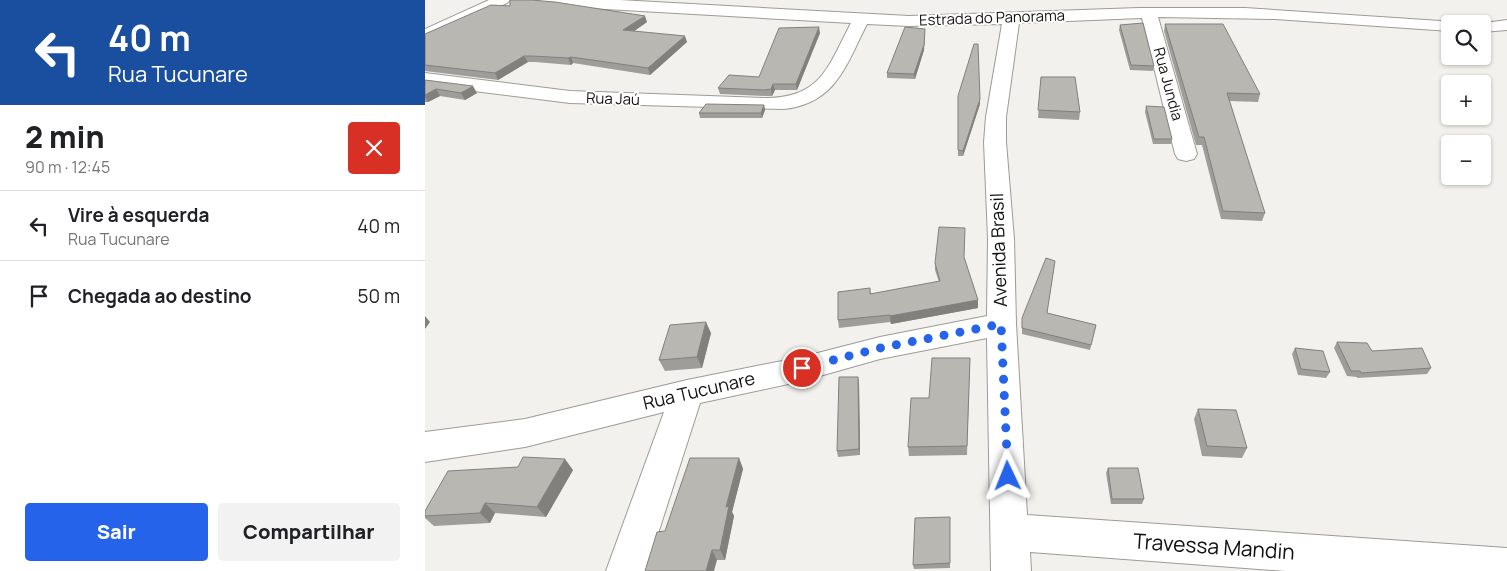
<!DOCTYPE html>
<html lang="pt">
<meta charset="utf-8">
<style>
body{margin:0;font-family:Manrope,sans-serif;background:#f2f2f2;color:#202124;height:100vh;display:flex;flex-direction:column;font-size:19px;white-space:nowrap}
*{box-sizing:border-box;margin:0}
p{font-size:16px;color:#757577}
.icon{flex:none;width:28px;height:28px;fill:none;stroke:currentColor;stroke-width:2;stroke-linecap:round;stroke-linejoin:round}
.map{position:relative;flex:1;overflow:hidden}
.side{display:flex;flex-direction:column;background:#fff;width:425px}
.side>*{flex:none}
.guide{background:#1a4fa0;color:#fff;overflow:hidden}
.buttons{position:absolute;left:1016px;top:15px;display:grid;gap:10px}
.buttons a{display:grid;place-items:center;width:50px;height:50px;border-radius:5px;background:#fff;box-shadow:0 1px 4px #0004;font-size:25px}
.pin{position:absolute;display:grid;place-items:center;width:42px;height:42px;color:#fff;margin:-21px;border:2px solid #fff;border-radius:50%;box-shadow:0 1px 5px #0007}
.me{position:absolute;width:55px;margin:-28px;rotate:358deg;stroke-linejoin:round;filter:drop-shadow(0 0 4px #0008)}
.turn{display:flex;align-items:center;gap:18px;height:105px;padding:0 25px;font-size:22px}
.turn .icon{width:65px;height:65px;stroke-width:2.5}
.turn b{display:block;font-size:35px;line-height:42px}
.round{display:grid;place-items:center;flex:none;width:52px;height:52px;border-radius:5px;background:#f2f2f2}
.head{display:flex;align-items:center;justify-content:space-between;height:85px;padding:0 25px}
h1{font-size:30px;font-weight:800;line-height:38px}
.primary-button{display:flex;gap:10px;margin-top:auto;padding:10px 25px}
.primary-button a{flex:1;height:58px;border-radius:5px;background:#2563eb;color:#fff;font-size:20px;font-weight:800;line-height:58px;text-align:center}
.primary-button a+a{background:#f2f2f2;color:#202124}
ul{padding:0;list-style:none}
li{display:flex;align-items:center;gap:15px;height:70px;padding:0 25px;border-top:1px solid #e0e0e0}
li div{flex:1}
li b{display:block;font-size:19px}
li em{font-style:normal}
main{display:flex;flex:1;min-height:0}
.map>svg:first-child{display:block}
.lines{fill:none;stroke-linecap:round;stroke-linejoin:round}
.minor-casing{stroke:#9d9b97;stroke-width:2}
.minor{fill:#fff;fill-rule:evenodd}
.wall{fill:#9f9d99}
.shaded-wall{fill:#82807d}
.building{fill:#b9b7b2;stroke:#82807d}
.route{stroke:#2563eb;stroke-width:9;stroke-dasharray:0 16.2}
.labels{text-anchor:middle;stroke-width:4;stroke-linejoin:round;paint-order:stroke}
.far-street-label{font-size:15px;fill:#11100f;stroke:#fff}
.street-label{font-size:18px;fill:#11100f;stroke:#fff}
.near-street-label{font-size:21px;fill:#11100f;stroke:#fff}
</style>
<main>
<section class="side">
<div class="guide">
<div class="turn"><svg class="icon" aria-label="left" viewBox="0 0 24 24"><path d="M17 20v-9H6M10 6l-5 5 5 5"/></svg><div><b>40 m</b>Rua Tucunare</div></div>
</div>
<div class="head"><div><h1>2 min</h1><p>90 m · 12:45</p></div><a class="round" style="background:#d93025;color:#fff"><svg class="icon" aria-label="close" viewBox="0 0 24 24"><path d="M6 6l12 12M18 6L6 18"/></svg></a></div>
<ul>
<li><svg class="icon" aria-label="left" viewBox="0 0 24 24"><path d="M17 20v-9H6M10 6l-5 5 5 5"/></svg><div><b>Vire à esquerda</b><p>Rua Tucunare</p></div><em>40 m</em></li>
<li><svg class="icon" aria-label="arrive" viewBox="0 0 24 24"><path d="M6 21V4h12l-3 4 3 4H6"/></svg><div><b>Chegada ao destino</b></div><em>50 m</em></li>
</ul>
<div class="primary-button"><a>Sair</a><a>Compartilhar</a></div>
</section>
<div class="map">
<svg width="1082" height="571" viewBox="0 0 1082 571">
<rect width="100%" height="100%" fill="#f3f1ed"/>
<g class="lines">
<defs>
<g id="minor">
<path d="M64,0h21l-3,3 -82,37v-11z"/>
<path d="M102,0h92l290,16 230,-8h106l211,14 1,2h-7v7l-175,-12 -117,-2 39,137 -3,5 -8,2 -8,-2 -3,-5 -33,-136 -123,5 -13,94v25l8,97 2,85 11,191 480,33v23h-221l-256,-19 1,19h-40l-4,-233 -107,21 -78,22 -102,22 -54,168h-40l58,-159 -139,35 -100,15v-30l100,-13 162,-39 115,-23 78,-20 107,-21 1,-77 -4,-97 2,-25 16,-93 -93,2 -42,-2c-21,41 -31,80 -84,85l-213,-6 -145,-18v-12l145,18 195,7c57,0 63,-32 86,-75l-316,-18 -5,-2z"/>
<path d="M1082,20v10l-24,2v-8h-6z"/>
</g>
</defs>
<use href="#minor" class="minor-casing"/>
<use href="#minor" class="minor"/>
</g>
<g class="wall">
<path d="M107,1l115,21 -13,9 53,11 -37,33 -77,-12 -2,2 -36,-3h-7l-30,18 -73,-9v-37z"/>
<path d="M740,24l95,70 -2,8 -29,-1 36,112 -3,8 -41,-2 -19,-74h-6l-32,-114z"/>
<path d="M695,25l34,41 -1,5 -23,-1 -11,-40z"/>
<path d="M500,29l-1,21 -9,29 -28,-1v-5z"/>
<path d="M395,33l-23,57h-22l-3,6h-7l-45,-2 -2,-6 41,-11z"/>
<path d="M616,77l39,35 -1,8 -41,-2z"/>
<path d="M0,80l52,13 -12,7 -25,-4 -12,6h-3z"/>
<path d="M533,96l22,8 -17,52h-5z"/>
<path d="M339,105l1,5 -3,8h-62l-1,-5z"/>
<path d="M721,106l26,33 -1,5h-18l-8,-32z"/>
<path d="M539,258l14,42v8l-87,16 -1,-2 -51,6 -1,-8 32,-32 1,6 68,-12 -4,-12v-7z"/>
<path d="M622,313l49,12 -6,25 -68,-16v-16z"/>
<path d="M286,333l-9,35 -37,3 -6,-11z"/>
<path d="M912,342l35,9 59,17 -4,6 -70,4v-1l-10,-1 -13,-28z"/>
<path d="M870,348l35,24 -4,6 -28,-3 -6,-21z"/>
<path d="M545,358l-3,97 -58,1 -1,-9 21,-49z"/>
<path d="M434,382l1,73 -22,2 -1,-6z"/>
<path d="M773,409l49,39 -5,10 -40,-2 -8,-37z"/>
<path d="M314,458l4,11 -11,43 2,4 -9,44h-8l-52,-29z"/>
<path d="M683,468l36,31 -2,5h-31l-5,-31z"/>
<path d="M148,470l-27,47 -51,-4 -5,10 -56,3 -9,-8v-7z"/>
<path d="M525,517v51l-36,1 -1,-4z"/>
</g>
<g class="shaded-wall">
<path d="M220,16l2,6 -21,15 -3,-7z"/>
<path d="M394,27l1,6 -23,57 -1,-6z"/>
<path d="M500,29l-1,21 -9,29 -1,-5z"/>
<path d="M260,36l2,6 -37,33 -2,-7z"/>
<path d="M99,56l4,6 -30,18 -3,-7z"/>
<path d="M146,57l2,6 -2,2 -3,-7z"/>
<path d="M348,84l2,6 -3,6 -1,-7z"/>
<path d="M48,86l4,7 -12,7 -4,-7z"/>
<path d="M11,89l4,7 -12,6 -3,-5v-2z"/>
<path d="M555,99v5l-17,52v-5z"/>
<path d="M339,105l1,5 -3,8 -1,-5z"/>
<path d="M553,300v8l-87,16 -1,-8z"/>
<path d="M0,316l5,6 -5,7z"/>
<path d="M281,322l5,11 -9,35 -5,-11z"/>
<path d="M433,377l1,5 1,73 -1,-6z"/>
<path d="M314,458l4,11 -11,43 2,4 -9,44 -5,-10 6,-43z"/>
<path d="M140,459l8,11 -27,47 -9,-10z"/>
<path d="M60,503l10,10 -5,10 -10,-10z"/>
<path d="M287,550l5,10 -3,11h-8z"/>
</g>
<g class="building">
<path d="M85,0h21l24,2 90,14 -22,14 62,6 -37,32 -77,-11 -3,1 -36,-2h-8l-29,17 -70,-8v-31l66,-29 19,1z"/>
<path d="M718,23l11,43 -23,-1 -11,-40z"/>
<path d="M740,24h58l37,70 -33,-1 38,120 -42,-2 -19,-74h-5z"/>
<path d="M394,27l-23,57h-23l-2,5 -7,1 -46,-2 11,-13 30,2 20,-49z"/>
<path d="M480,27l20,2 -1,16 -10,29 -27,-1z"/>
<path d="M549,44h4l2,55 -17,52 -5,-1v-54z"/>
<path d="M616,77h34l5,35 -42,-2z"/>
<path d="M0,80l48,6 -12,7 -25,-4 -11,6z"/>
<path d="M281,104l58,1 -3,8h-62z"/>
<path d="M721,106l18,1 8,32h-18z"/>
<path d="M514,227l26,1 -1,29 14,43 -88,16v-1l-52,5v-28l32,-4v6l70,-13 -5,-18z"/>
<path d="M621,258l9,3 -8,52 49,12 -5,20 -69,-17v-10z"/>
<path d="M281,322l-9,35 -38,3 11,-35z"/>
<path d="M912,342l30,1 5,8 50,-3 9,20 -70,5 -1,-2h-9z"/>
<path d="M870,348l28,3 7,21 -29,-3z"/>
<path d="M507,358h38l-3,88 -59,1 3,-49h18z"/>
<path d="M414,377h19l1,72 -22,2z"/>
<path d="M773,409l38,1 11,38 -40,-2z"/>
<path d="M98,457l42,2 -28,48 -52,-4 -5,10 -55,3v-5l23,-40 70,-4z"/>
<path d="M265,458h49l-13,49 3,-1 -9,44h-8l-6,21h-61l12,-39 8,-1z"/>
<path d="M683,468h30l6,31h-32z"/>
<path d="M525,517v46l-37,2 2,-47z"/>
</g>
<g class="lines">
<path class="route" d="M377,368l78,-20 121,-24 7,152"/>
</g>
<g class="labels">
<g class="far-street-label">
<text transform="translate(567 18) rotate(-2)" y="5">Estrada do Panorama</text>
<text transform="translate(743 84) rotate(75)" y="5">Rua Jundia</text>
<text transform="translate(188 99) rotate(2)" y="5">Rua Jaú</text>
</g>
<g class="street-label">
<text transform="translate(574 250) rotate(-92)" y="6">Avenida Brasil</text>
<text transform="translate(274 391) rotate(-13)" y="6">Rua Tucunare</text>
</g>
<g class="near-street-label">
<text transform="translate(789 547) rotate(4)" y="7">Travessa Mandin</text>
</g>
</g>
</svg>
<div class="buttons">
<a><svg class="icon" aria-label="search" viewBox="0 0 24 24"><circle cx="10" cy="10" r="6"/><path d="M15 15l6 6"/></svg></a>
<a>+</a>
<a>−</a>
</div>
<div class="pin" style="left:377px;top:368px;background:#d93025"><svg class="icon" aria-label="arrive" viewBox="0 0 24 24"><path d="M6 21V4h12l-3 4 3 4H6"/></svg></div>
<svg class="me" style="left:583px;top:476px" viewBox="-20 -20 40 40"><path d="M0-17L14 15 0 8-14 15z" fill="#2563eb" stroke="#fff" stroke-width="4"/></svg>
</div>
</main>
